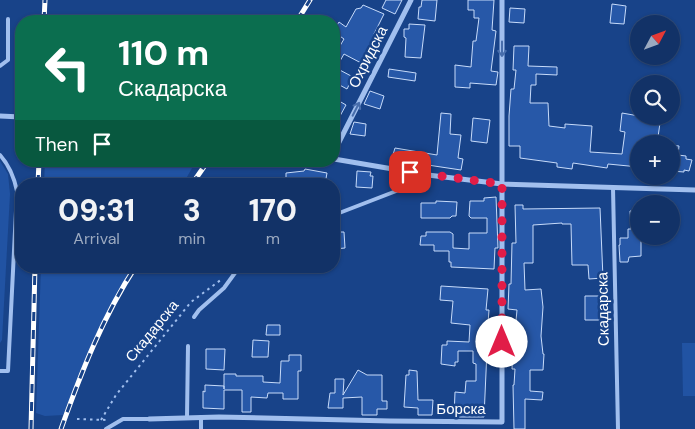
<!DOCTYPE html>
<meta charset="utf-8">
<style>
body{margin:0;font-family:"DM Sans",sans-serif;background:#1b3a6d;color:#f1f3f6;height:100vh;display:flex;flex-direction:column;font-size:19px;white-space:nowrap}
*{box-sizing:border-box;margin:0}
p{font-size:16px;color:#9caac0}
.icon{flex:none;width:28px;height:28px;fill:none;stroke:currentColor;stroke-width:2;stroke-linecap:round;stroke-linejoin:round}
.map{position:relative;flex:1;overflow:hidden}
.details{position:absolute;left:15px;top:178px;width:325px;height:95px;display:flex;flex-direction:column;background:#123267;border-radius:20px;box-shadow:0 1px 4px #0004,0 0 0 1px #314d7b}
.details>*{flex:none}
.guide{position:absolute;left:15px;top:15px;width:325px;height:152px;border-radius:20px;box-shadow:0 1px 4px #0004,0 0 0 1px #314d7b;background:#0b6e4f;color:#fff;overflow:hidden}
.needle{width:32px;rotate:49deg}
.buttons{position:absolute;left:630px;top:15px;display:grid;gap:10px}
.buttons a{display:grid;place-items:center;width:50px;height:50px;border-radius:50%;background:#123267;box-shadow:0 1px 4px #0004,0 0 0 1px #314d7b;font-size:25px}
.pin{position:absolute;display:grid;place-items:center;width:42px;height:42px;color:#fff;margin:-21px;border-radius:10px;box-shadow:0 2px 8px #0006}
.me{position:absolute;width:55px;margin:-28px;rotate:0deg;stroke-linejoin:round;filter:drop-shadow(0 0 4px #0008)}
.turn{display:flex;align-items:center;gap:18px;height:105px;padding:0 20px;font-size:22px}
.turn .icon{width:65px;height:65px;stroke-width:2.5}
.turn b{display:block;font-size:35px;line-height:42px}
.then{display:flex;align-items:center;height:48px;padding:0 20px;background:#0003;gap:10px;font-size:19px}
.eta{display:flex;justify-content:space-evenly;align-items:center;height:85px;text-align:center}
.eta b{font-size:30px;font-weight:800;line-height:35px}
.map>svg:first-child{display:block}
.green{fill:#2153a3}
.building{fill:#2758a8;stroke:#c7dbfa}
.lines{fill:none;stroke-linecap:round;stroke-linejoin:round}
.path{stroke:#a1bfee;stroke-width:2;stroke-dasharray:2.5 4;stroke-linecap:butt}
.lane{stroke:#a1bfee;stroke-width:4}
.street{stroke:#a1bfee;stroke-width:5}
.rail-casing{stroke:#fff;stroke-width:5}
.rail{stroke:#184389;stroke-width:3;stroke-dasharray:9;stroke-linecap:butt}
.oneway{stroke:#486eac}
.route{stroke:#e11d48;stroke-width:9;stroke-dasharray:0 16.2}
.labels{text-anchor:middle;stroke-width:5;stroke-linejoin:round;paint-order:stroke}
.street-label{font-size:15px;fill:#fff;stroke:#184389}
</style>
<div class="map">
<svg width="695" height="429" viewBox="0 0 695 429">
<rect width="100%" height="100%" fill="#184389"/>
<g class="green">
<path d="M0,161l8,13 2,20 -8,146 -2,3z"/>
<path d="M45,161h151l-13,23h-139z"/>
<path d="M41,266h92l-33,61 -37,88 -18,1 -9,-3z"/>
<path d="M682,343h13v53h-12z"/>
</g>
<g class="building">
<path d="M386,0h16l-7,14 -13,-6z"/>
<path d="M422,0h15l-2,21 -17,-2 1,-12h2z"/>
<path d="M468,0h26l-2,30 4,1 -5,40 7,1 -2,13 -26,-2v5l-15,-1v-22l16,2 2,-26h3l3,-23h-5v-8h-6z"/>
<path d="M612,4l14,2 -2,18 -14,-1z"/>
<path d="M363,5l21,9 -10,20 7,4 -9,16h-8l-1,10 -19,-10 -8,14 17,9 -6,12 -13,-7v-26l10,-17 -10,-7v-2l5,-8 7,5 10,-18 5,-1z"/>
<path d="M510,8l15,1 -1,14 -15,-1z"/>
<path d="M409,24l16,1 -4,33 -16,-1 1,-19 -2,-1v-8h5z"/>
<path d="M514,46h15l-1,20 29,1v8l-21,-1v11h-5l-1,18h18l1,23 16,2v-4l27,2 -2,26 32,2 3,-22 -5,-1 2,-18 17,3h22l-4,28h-18v23l-31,-3 -1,4 -34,-5 -1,6 -15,-2v-4l-37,-5v-12h-11v-30l2,-27h3l2,-19h-3z"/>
<path d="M389,69l27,4 -1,8 -27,-4z"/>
<path d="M370,91l14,5 -4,13 -16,-5z"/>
<path d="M334,98l12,7 -12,22z"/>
<path d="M441,113l10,1 -1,20 11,1 -3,23 5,1 -2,11 -40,-6 -1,3 -9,-1v-2l-19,-6 3,-10 42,7z"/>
<path d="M473,118l17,2 -3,23 -16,-2z"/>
<path d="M354,122l12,2 -1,12 -15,-2z"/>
<path d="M671,145l8,1 -1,9 8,1v3l6,1 -3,11 -5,-1v2l-13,-1z"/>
<path d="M305,169l22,4 -2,11h-23v-5l-16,1v-7l18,-2z"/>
<path d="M357,171l14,1 -1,4h3l-1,12 -16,-1z"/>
<path d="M496,197l2,51h-3l-1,21 -43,-2v-5h-2v-11h-15v-6h-14l1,-9h5v-4h24l3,2v14l16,1v-16h18v-15h-16l-2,-2 1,-15h14v-3z"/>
<path d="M436,201l21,1 -1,14h-4l-2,2h-29v-15h15z"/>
<path d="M515,205h8v4l77,-1 3,70 -14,1 -1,-14h-16l-1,-41h-9v-1l-29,2v38h-9l1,27 16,-1 2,18 -2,29 2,18h1l-1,16h-13v21l13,1 -1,8 -17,-1v30h-11l-1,-44h1l1,-16h-3l1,-23 6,1v-16h-4l2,-21 -9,-1 1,-25h2l1,-41h4z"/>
<path d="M639,210v26l2,1v19l-12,1 -1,5h-8l-1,-17h1v-7h8v-9h3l-1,-18z"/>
<path d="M334,232h10l1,16 -11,1z"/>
<path d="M441,286l47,3 -2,21h3l-3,40h1l-3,67h-30l1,-25 10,1 1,-12h10v-17l-3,-1v-12h-15v11h-3v4l-14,-2 1,-19h5v-4l22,1 1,-17 -19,-2 2,-22 -13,-1z"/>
<path d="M585,296h20l-1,24h-19z"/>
<path d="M267,325h13v10h-14z"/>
<path d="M253,340l16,1 -1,16h-16z"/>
<path d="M206,349h19l-1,21 -18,-1z"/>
<path d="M289,355h12v16h-3v28h-15v-6h-15l-1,5 -16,-1v15h-9v-22h-18v19l-21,-1v-17l2,1v-7l19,1v3v-15h12v2h27v6l17,1 1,-22h8z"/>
<path d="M358,370l9,5h15v26h5v8h-10v6h-15v-18l-19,1v10h-15l2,-15h5v-14h9l-1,16z"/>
<path d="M409,370l8,1 1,29h15l-1,15h-14v-7l-14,-1 2,-32h3z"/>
</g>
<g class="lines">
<g class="path">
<path d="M77,419l30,1"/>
<path d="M101,420l15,-25 75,-93 31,-23"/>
</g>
<g class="lane">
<path d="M0,66l8,-6v-41"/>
<path d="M0,155c10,11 14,22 17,36l-9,180h-8"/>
<path d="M613,188l5,241"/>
<path d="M334,215l83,-32 11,-8"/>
<path d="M194,317l5,-7 25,-22 16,-22"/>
<path d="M187,417l1,-71"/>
<path d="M106,429l17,-10h26"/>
<path d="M201,429v-12"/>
</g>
<g class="street">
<path d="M0,116l21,1"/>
<path d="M334,152l77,-152"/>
<path d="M334,159l94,16 74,9 193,6"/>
<path d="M149,419l70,-2 171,4 112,1v-422"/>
</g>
<defs>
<g id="rail">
<path d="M44,21l1,-21"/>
<path d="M297,21l13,-21"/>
<path d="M38,184l1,-23"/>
<path d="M192,184l16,-23"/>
<path d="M31,429l4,-163"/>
<path d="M61,429c20,-56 42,-113 75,-163"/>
</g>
</defs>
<use href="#rail" class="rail-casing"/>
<use href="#rail" class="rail"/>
</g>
<defs><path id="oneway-shaft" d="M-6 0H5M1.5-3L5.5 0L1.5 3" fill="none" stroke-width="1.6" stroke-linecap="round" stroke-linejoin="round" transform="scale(1.25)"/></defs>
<g class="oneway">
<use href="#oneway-shaft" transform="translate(502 49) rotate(90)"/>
<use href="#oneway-shaft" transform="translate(356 109) rotate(-63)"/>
</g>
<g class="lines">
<path class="route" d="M410,172l92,12v158"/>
</g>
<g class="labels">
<g class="street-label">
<text transform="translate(368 57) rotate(-63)" y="5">Охридска</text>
<text transform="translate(603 309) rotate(-91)" y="5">Скадарска</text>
<text transform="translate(152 331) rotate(-51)" y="5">Скадарска</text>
<text x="461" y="414">Борска</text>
</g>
</g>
</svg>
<div class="buttons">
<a><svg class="needle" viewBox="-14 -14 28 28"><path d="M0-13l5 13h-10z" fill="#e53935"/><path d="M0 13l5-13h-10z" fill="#9caac0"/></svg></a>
<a><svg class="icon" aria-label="search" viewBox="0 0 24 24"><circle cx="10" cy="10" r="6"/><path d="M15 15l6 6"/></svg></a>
<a>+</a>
<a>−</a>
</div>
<div class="pin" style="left:410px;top:172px;background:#d93025"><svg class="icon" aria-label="arrive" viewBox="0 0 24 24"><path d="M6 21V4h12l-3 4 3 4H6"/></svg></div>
<svg class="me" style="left:502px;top:342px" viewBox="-20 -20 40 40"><circle r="19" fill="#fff"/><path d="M0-13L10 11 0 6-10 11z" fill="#e11d48"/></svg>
<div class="guide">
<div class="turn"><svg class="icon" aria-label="left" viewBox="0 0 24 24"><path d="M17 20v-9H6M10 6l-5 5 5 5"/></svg><div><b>110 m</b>Скадарска</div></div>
<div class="then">Then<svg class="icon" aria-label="arrive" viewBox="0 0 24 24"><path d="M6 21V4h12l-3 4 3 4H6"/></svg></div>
</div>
<section class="details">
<div class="eta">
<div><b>09:31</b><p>Arrival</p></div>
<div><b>3</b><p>min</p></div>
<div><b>170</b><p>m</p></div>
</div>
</section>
</div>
